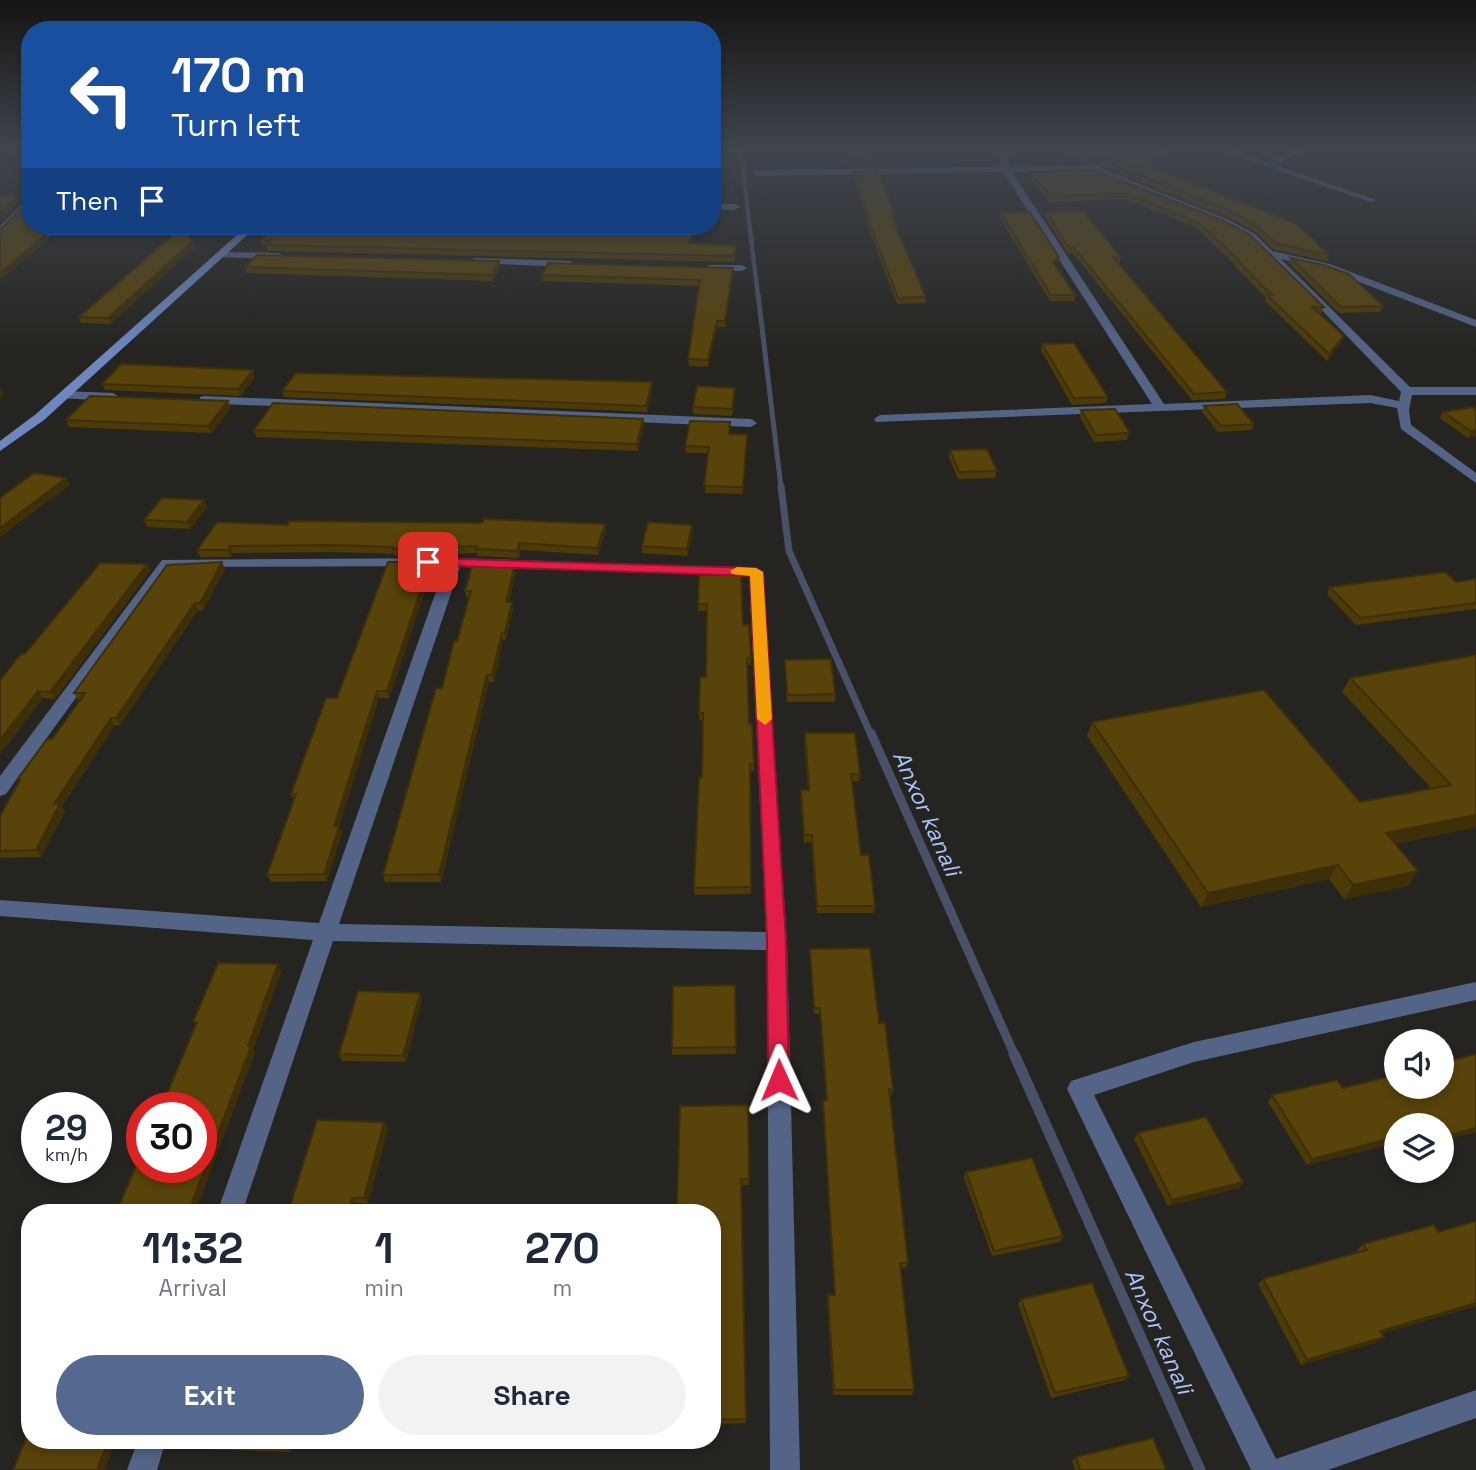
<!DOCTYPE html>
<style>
body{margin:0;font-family:"Space Grotesk",sans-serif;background:#f2f2f3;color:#1f2937;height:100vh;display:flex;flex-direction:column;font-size:26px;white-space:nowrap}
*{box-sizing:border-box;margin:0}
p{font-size:23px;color:#747a83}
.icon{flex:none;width:38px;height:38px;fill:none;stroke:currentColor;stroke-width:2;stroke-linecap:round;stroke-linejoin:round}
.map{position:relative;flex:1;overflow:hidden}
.drawer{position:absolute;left:21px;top:1204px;width:700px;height:245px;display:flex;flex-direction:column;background:#fff;border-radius:28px;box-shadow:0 4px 10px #0003}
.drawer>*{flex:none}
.hud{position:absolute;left:21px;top:21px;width:700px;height:214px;border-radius:28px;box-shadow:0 4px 10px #0003;background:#1a4fa0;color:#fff;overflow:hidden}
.fabs{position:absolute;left:1384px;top:1029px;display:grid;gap:14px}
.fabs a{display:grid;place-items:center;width:70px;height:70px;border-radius:50%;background:#fff;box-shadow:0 4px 10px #0003;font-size:35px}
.speed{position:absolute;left:21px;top:1092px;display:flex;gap:14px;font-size:35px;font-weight:700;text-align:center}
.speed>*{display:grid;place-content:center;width:91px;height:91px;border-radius:50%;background:#fff;box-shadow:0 4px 10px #0003;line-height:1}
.speed small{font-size:18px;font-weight:400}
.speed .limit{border:10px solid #d22;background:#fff;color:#111}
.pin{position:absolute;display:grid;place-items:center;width:60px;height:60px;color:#fff;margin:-30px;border-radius:14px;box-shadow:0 4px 10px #0006}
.me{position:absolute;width:77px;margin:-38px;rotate:359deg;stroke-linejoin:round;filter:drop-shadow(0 0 5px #0008)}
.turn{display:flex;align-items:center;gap:24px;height:147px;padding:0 35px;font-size:32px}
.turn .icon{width:91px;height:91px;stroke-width:2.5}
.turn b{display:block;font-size:49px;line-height:60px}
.then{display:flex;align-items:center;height:66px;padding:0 35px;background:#0003;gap:14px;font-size:26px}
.eta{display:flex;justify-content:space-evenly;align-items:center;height:119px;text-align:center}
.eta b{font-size:42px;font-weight:700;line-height:49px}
.button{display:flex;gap:14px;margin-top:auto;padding:14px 35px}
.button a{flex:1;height:80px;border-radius:42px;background:#556890;color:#fff;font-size:28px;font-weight:700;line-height:80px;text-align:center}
.button a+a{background:#f2f2f3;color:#1f2937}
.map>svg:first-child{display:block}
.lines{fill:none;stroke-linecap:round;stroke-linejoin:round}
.stream-far4{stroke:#495169;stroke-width:4.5}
.stream-far3{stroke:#495169;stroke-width:5}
.stream-far2{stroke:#495169;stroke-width:7}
.stream-far1{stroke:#495169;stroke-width:9}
.stream{stroke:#495169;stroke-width:11}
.street{fill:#536487;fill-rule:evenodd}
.secondary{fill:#6d87c0;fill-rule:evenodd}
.wall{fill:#4c3a09}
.shaded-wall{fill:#3e2f08}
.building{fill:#58430b;stroke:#3e2f08;stroke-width:2}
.route{fill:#e11d48;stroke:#92132f;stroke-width:2}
.slow{fill:#f59e0b}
.labels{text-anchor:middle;stroke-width:7;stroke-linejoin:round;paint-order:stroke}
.water-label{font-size:23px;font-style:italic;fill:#abc5fd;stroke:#252420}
</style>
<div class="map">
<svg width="1476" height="1470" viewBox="0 0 1476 1470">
<rect width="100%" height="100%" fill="#252420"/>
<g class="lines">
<path class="stream-far4" d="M727,147l14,7 17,142"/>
<path class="stream-far3" d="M758,294l23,193"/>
<path class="stream-far2" d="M781,486l8,65 82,184"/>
<path class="stream-far1" d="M871,733l144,323"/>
<path class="stream" d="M1014,1054l186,416"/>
<g class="street">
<path d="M999,147h8l2,20 82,-2 78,-18h14l-83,21 129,52 26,14 17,17 58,13 146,56v7l-153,-59 -42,-9 129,128h66v8h-64l-3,15 2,15 65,48v10l-75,-54 -4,-21 -27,-5 -494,19 -2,-3 6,-4 272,-11 -149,-232 -246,4 -4,-3 4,-3 244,-3zM1090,171l133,53 26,14 39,37 113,117 -2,9 -29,-6 -206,9 -152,-232z"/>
<path d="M1210,147h12l45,15 32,-15h11l-35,18 102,35 -7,2z"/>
<path d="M1464,147l12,1v5z"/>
<path d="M712,158l21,2 -21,2z"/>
<path d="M30,196v9l-30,30v-9z"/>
<path d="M712,204h23l5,3 -5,3h-23z"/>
<path d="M220,252l59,1 5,3 -5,3 -62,-2v-4z"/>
<path d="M475,258l95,3 5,3 -5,3 -98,-4v-4z"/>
<path d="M710,265h32l5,3 -5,3 -36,-1 -1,-2z"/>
<path d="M64,391l49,2 6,4 -6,4 -53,-3 -2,-3z"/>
<path d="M204,396l547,23 6,4 -6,4 -551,-24v-6z"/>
<path d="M454,558l302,10 7,4 24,369 13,529h-30l-3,-520 -434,-9 -91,272h-25l96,-273 -313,-24v-16l319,23 126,-357 -274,1 -165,227 -6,2v-20l162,-216zM460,567l289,9 17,356 -427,-8z"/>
<path d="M1476,982v18l-282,62 -100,33 182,364 200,-69v28l-148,52h-77l-180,-373 -4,-8 4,-8 123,-39z"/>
<path d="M138,1440h28l-9,30h-30z"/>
</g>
<path class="secondary" d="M247,226h10l-213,194 -44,31v-10l36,-27z"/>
</g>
<g class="wall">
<path d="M838,147h26l8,14 -1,5h-24z"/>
<path d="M956,147h28l-1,2 -25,1z"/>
<path d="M1049,147h108l-67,15z"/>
<path d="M1155,152l-5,16 179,87 -2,6 -54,-12 -17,-17 -26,-14 -122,-49 2,-6z"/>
<path d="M1094,170l130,51 100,86 -3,6h-3l23,29 -14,19 -62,-60 1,-3 -32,-33v-1l-37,-36 -72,-29 -76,3 -20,-25 1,-5z"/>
<path d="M853,172l42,40v6h-2l3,9 30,70v6l-29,1 -31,-82 1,-5 -9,-23v-5h1l-6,-12z"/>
<path d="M1046,212l75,45 -1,6h-2l109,129 -2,7 -33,1 -120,-148 -3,3 -24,-38z"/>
<path d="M1001,213l58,44 -1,6 -3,2 20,30 -1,6h-24l-50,-83z"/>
<path d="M695,226l-4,17 45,8 -2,11 -466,-11 -2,-5 -4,-1 -2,-5z"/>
<path d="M193,241l2,6 -85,77 -29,-1 -2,-6z"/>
<path d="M1291,258l92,48 -3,6 -41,1 -50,-50z"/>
<path d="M499,261l1,6 -7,14 -246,-8 -2,-6z"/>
<path d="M733,268l-8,59h-8l-9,40 -19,-1 -1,-7 12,-73 -157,-5 -1,-6z"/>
<path d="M1042,344l66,53 -2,6 -34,2 -31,-55z"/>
<path d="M253,370l2,7 -15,19 -135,-6 -3,-6z"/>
<path d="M653,388l-6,24 -363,-15 -2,-6z"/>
<path d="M735,394l-3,22 -39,-2v-7z"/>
<path d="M1204,406l50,18 -2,6 -34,2 -16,-20z"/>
<path d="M231,408l-20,25 -142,-6 -3,-7z"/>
<path d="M1476,409v27l-8,2 -28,-20 3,-6z"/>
<path d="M1081,410l48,21 -2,9 -33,2 -14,-25z"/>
<path d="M643,419l1,6 -6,26 -382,-14 -2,-7z"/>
<path d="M730,429v5l17,7 -4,53 -38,-1 3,-40h-22l-1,-7z"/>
<path d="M950,450l47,21 -2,7 -37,1 -9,-22z"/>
<path d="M204,500l3,7 -17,22 -43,-2 -3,-7z"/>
<path d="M288,525l318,6 -8,24 -77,-5 -2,8 -41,-2 -1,-3 -83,3v-2l-55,-2 -106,1 -2,4h-31l-3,-7z"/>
<path d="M693,532l-6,24 -45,-3v-7z"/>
<path d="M147,564l3,7 -95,128 -12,-1 -43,56 25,-100z"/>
<path d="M225,569l-22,41h-5l-78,115h-5l-53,81 3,5 -24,46 -41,1v-42l19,-33 -2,-3 35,-41 28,-39h-2l-4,-7z"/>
<path d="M432,569l-43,129h-10l-40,128 3,7 -15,48 -56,1 -4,-7 27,-75 -3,-6 46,-96z"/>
<path d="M516,571l-7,31 4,7 -7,31h-3l-9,42h-5l-48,200h-56l-2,-7 74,-234 12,-43h-2l-2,-7z"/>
<path d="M699,575l44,50 8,33v7h-4l2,59 5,40v7h-3v123l-57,1 8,-118 1,-57h-4l1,-43h6l1,-66h-9z"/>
<path d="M1476,579v30l-120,16 -29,-31 3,-7 126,-5z"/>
<path d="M1476,655v172l-81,17 13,42 -64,13 -15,-20 -128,28 -114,-171 5,-14 268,80 71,-14 -89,-96 8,-14z"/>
<path d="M785,660l50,34v8h-48z"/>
<path d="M805,733l55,41 -1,7h-7l9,74 14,51 -1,7h-57l-6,-71 -7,1 -4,-46 1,-7h7l-4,-49z"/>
<path d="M810,949l69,74 14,66 -2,7h-2l19,167 -2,5h-5l13,122 -2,5h-79l-6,-95 1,-5h6l-11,-188v-7h3l-6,-86h-6l-4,-58z"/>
<path d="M735,985l1,69 -64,1v-7z"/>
<path d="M422,999l-16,63 -64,-1 -3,-7z"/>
<path d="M1476,1054v78l-34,9v-16h-46v27l-5,-8 -84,21 -39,-63 4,-7 71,-7z"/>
<path d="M748,1105l1,80h-7l4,238 -34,1v-211l-35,-4z"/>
<path d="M388,1128l-20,76 -13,-1 -2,10h-65z"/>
<path d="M1138,1133l105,49 -4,6 -71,18 -34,-67z"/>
<path d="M966,1172l97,64 -3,6 -68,14 -28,-78z"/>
<path d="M1476,1221v85l-94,27 -4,9 -77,23 -43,-81 5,-5 96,-27 -2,-2 6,-6 75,-12z"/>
<path d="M1021,1299l108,77 -4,4 -74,18 -33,-94z"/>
<path d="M205,1440h89l-3,12 -81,-3 -6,-4z"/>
<path d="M1076,1457l90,13h-91l-3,-9z"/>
</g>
<g class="shaded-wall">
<path d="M1136,147h21l-67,15 1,-5z"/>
<path d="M17,195l3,6 -20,21v-8z"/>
<path d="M56,226h8l-64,55v-8z"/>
<path d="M694,226h1l-5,23 -1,-6z"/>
<path d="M193,241l2,6 -85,77 -2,-6z"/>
<path d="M1059,257l-1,6 -6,4 1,-5z"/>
<path d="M499,261l1,6 -7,14 -1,-6z"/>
<path d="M733,268v5l-8,54v-6z"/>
<path d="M717,321v6l-9,40v-7z"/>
<path d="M1344,336l-3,6 -14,19 2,-7z"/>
<path d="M253,370l2,7 -15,19 -2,-7z"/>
<path d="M652,382l1,6 -6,24 -1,-6z"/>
<path d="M1,389l3,7 -4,2v-8z"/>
<path d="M228,401l3,7 -20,25 -3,-7z"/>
<path d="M643,419l1,6 -6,26 -1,-7z"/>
<path d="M1476,430v6l-8,2 3,-7z"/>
<path d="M66,478l4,7 -70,52v-9z"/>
<path d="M204,500l3,7 -17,22 -3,-7z"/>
<path d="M605,524l1,7 -8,24 -1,-7z"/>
<path d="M692,525l1,7 -6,24v-7z"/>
<path d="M519,543l2,7 -2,8 -1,-7z"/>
<path d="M230,546l3,7 -2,4 -3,-7z"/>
<path d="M222,562l3,7 -22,41 -3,-7z"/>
<path d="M430,562l2,7 -43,129 -2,-7z"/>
<path d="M147,564l3,7 -95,128 -5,-7z"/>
<path d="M515,564l1,7 -8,38 -2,-7z"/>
<path d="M512,602l1,7 -7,31 -1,-7z"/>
<path d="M195,603l3,7 -78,115 -4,-7z"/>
<path d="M502,633l1,7 -9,42 -2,-7z"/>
<path d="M487,675l2,7 -48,200 -2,-8z"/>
<path d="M38,691l5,7 -43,56v-14z"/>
<path d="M377,691l2,7 -42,135 -3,-7z"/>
<path d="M111,718l4,7 -53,81 3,5 -24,46 -5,-7 18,-46z"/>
<path d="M1476,815v12l-99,20 9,-14z"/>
<path d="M339,826l3,7 -15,48 -3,-7z"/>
<path d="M1338,865l-9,14 -128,28 7,-14z"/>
<path d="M1418,871l-10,15 -64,13 9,-14z"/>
<path d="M278,964l4,7 -29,79 2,3 -60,160h-7z"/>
<path d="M420,993l2,6 -16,63 -3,-6z"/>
<path d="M384,1122l4,6 -20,76 -4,-6z"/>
<path d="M1476,1128v4l-34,9v-4z"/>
<path d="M1396,1138l-5,6 -84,21 5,-6z"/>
<path d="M1243,1182l-4,6 -71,18 4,-6z"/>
<path d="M352,1198l3,5 -2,10h-5z"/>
<path d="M1476,1303v3l-102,30 6,-5z"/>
<path d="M1384,1337l-6,5 -77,23 6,-5z"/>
<path d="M108,1440h8l-11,30h-8z"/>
<path d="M288,1440h6l-3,12 -5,-4z"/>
</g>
<g class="building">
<path d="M840,147h24l8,14h-24z"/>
<path d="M1063,147h73l-45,10z"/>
<path d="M1155,152l-6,16h6l142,56 32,31 -54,-12 -17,-17 -26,-14 -122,-49z"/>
<path d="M712,159h3l-3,14z"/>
<path d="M1094,170l130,51 25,13 75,73h-12l32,29 -15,18 -62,-59h5l-36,-36h2l-39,-36 -73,-30 -76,3 -20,-24z"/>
<path d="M877,171l18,41h-4l5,15 30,70 -28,1 -31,-81h3l-12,-28h4l-9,-17z"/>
<path d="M17,195l-17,19v-18z"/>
<path d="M30,196v30h26l-56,47v-43l29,-29z"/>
<path d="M1083,211l38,46h-8l114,135 -33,2 -121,-147 -3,2 -24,-37z"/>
<path d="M1030,212l29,45 -6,5 22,33h-24l-50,-82z"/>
<path d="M274,226h420l-5,17 47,3 -2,10 -468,-11 5,-5h-11z"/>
<path d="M181,228l12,13 -85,77 -29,-1z"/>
<path d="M257,255l242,6 -7,14 -247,-8z"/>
<path d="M1291,258l33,7 25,9 34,32 -42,1z"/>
<path d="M548,263l185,5 -8,53h-8l-9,39 -20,-1 12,-79 -158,-5z"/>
<path d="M1074,343l34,54 -34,1 -32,-54z"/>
<path d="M121,364l132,6 -15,19 -136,-5z"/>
<path d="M296,373l356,9 -6,24 -364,-15z"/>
<path d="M697,386l38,2 -3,21 -39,-2z"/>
<path d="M90,396l138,5 -20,25 -142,-6z"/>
<path d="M273,403l370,16 -6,25 -383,-14z"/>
<path d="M1237,404l17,20 -33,2 -17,-20z"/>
<path d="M1473,407l3,2v21l-5,1 -28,-19z"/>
<path d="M1115,409l14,22v2l-33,2 -15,-25z"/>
<path d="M690,421l40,1 -1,12 18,1 -4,52 -39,-1 5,-39 -24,-1z"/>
<path d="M987,449l10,22 -38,1 -9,-22z"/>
<path d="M34,473l32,5 -66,50v-30z"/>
<path d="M162,498l42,2 -17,22 -43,-2z"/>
<path d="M484,519l121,5 -8,24 -78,-5 -1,8 -42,-2 1,-3 -84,3v-2l-56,-2 -107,1 -2,4h-31l20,-28 71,3 1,-4 193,2z"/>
<path d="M648,522l44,3 -5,24 -45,-3z"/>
<path d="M222,562l-22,41h-5l-79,115h-5l-57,86 6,-1 -24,47 -36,1v-35l20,-36h-3l30,-41h5l33,-46h-11l93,-128z"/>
<path d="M388,562h42l-43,129h-10l-43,135h5l-15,48 -57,1 29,-81h-5l35,-96h11z"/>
<path d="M100,563l47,1 -97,128 -12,-1 -38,49v-60l21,-26h4z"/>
<path d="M473,563l42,1 -9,38h6l-7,31h-3l-10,42h-5l-48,199 -56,1 53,-187h6l12,-47h3l14,-50h-6z"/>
<path d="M1445,572l11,10 20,-3v24l-116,15 -30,-31z"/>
<path d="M741,574l2,51h6l2,33h-4l2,66h3l2,40h-4l1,123 -57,1 5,-111h3l1,-64h-4l1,-36h6l1,-73h-9l1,-29z"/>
<path d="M1476,655v160l-90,18 32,38 -65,14 -15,-20 -130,28 -116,-171 172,-32 96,112 91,-17 -101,-107z"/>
<path d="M831,659l4,35 -48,1 -2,-35z"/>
<path d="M805,733h50l5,41h-9l10,81h8l6,51h-58l-5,-71h-8l-3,-45h8z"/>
<path d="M870,948l9,75h6l8,66h-4l19,174h-8l14,127h-80l-6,-95h7l-12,-195h4l-7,-92h-6l-4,-59z"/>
<path d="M218,963l60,1 -30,82h3l-63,167h-72l26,-61v15h59v-59h-40l36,-86h-4z"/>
<path d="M735,985l1,62 -64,1 1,-62z"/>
<path d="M358,991l62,2 -17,63 -64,-2z"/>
<path d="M1476,1054v74l-34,9v-12h-46v12l-84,22 -40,-64 65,-15 6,8 53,-13v12h46v-24z"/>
<path d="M748,1105l1,74h-8l5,240 -34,1v-207h-42v-3l7,-1 3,-103z"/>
<path d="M1206,1117l37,65 -71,18 -34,-67z"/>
<path d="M317,1120l67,2 -20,76h-12l-4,15h-60z"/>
<path d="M1032,1158l31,78 -69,15 -28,-79z"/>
<path d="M1476,1221v82l-96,28 4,6 -77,23 -44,-81 104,-29 -4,-6 71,-19 4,7z"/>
<path d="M1092,1283l37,93 -74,17 -34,-94z"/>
<path d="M30,1429v11h78l-11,30h-84z"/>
<path d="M1153,1438l13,32h-86l-4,-13z"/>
<path d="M205,1440h83l-2,8 -82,-3z"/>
</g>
<linearGradient id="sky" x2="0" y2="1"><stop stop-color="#141412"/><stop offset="0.42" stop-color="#40454e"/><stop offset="1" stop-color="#40454e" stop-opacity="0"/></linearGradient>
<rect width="1476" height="353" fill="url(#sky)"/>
<path class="route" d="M428,558l328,10 7,4 23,369 3,139 -3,7 -7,3 -7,-3 -4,-7 -1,-139 -17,-365 -327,-11v-6z"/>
<path class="slow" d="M737,567l19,1 7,4 9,147 -7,6 -8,-6 -7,-143 -18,-2 -2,-3z"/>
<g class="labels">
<g class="water-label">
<text transform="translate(927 813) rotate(66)" y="8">Anxor kanali</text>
<text transform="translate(1159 1331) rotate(66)" y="8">Anxor kanali</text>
</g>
</g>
</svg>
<div class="fabs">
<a><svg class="icon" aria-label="sound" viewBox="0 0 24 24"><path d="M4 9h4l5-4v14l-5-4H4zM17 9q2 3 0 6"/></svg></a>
<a><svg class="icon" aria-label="layers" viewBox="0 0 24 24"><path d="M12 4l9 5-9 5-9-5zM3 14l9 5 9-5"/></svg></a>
</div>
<div class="speed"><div>29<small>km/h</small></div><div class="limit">30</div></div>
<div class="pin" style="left:428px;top:562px;background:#d93025"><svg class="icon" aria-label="arrive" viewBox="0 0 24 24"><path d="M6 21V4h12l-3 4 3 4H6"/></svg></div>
<svg class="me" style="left:779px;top:1080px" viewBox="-20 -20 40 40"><path d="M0-17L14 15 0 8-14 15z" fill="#e11d48" stroke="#fff" stroke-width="4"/></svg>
<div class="hud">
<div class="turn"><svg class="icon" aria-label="left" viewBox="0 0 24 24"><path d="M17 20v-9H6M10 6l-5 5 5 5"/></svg><div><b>170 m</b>Turn left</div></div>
<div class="then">Then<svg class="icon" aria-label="arrive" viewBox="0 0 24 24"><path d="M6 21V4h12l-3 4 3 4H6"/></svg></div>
</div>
<section class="drawer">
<div class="eta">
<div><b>11:32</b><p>Arrival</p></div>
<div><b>1</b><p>min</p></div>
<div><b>270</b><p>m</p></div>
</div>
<div class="button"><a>Exit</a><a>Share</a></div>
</section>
</div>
